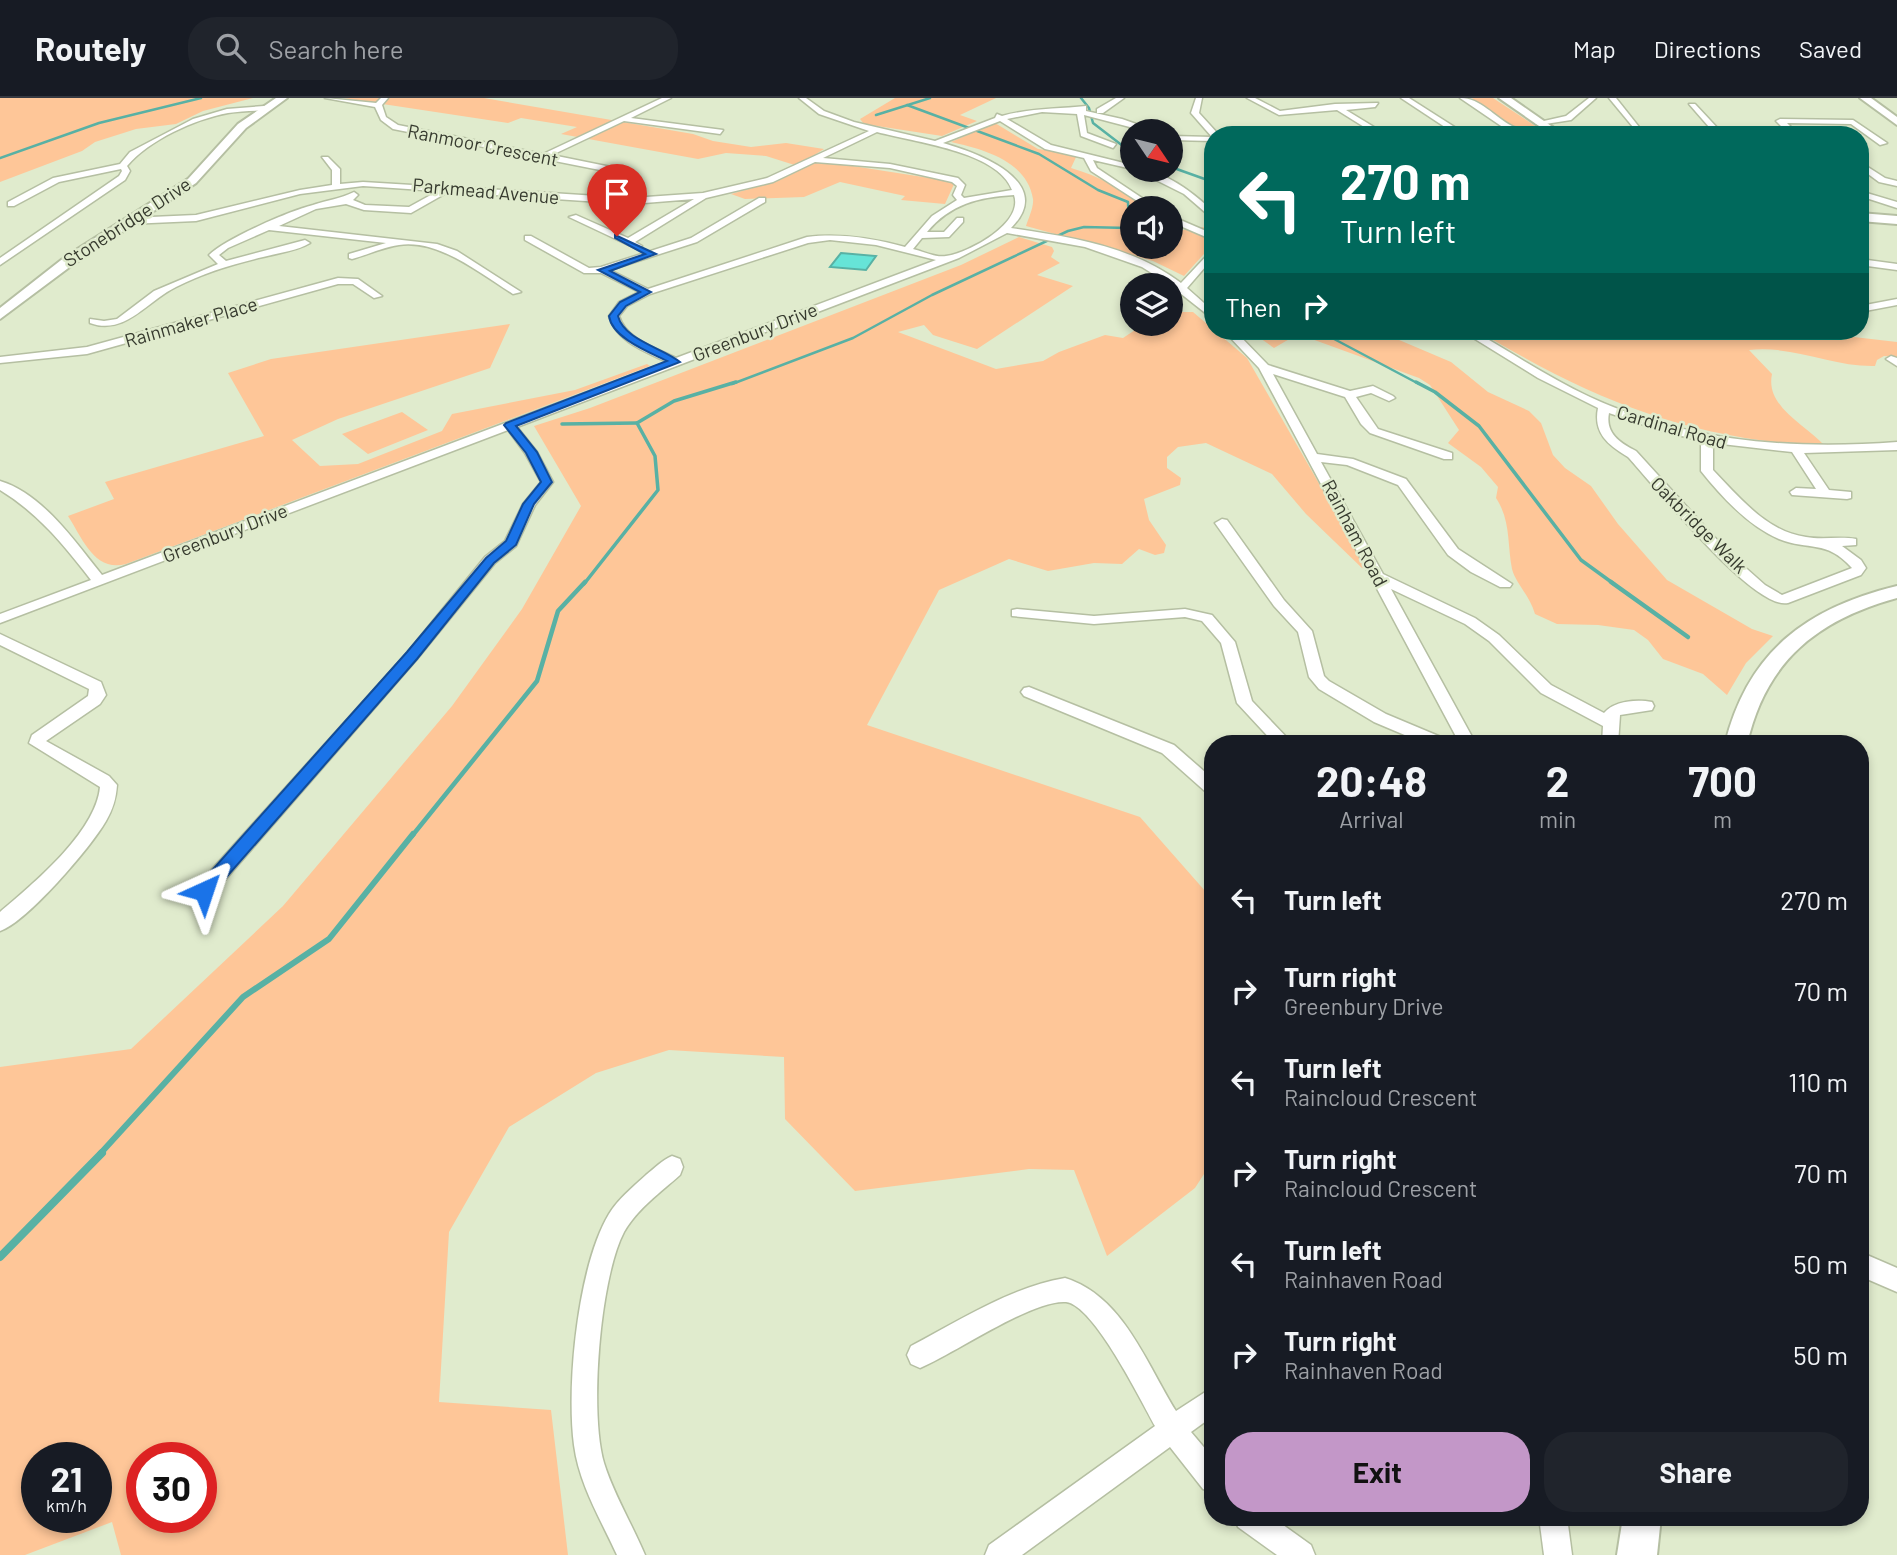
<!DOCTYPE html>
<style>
body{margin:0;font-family:Barlow,sans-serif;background:#20242c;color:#f1f3f6;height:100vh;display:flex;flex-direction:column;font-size:26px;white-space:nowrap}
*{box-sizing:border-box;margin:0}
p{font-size:23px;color:#9ea1a6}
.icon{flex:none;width:38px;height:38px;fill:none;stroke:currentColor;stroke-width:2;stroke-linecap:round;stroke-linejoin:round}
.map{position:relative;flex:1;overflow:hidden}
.panel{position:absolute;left:1204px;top:637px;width:665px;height:791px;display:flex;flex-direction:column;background:#171b24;border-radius:28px;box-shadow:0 4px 10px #0003}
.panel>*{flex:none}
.top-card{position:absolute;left:1204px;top:28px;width:665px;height:214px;border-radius:28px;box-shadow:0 4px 10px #0003;background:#00695c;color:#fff;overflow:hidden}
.needle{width:46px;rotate:125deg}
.tools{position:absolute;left:1120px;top:21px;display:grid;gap:14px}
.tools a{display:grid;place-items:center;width:63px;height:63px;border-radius:50%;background:#171b24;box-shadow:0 4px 10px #0003;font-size:35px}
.speed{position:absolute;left:21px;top:1344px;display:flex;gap:14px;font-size:35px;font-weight:700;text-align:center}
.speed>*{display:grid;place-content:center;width:91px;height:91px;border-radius:50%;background:#171b24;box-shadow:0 4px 10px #0003;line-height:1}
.speed small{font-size:18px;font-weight:400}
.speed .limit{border:10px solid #d22;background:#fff;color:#111}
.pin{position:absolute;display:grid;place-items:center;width:60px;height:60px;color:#fff;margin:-72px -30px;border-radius:50% 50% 50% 0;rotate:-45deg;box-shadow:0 0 7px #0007}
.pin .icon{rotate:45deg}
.me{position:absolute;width:77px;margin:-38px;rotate:42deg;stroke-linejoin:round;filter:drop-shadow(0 0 5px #0008)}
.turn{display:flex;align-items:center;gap:24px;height:147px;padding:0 21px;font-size:32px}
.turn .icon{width:91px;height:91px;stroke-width:2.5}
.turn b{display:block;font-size:49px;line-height:60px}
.then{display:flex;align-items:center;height:66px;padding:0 21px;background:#0003;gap:14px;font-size:26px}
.eta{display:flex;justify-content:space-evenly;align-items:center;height:119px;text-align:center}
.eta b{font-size:42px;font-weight:700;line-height:49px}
.button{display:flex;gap:14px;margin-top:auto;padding:14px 21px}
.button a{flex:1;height:80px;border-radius:28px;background:#c397c8;color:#111;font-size:28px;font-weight:700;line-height:80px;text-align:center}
.button a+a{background:#20242c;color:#f1f3f6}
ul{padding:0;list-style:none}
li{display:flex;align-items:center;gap:21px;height:91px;padding:0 21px}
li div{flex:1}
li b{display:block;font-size:26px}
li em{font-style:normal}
header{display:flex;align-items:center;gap:42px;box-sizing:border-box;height:98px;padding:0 35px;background:#171b24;border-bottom:2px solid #363941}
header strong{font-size:33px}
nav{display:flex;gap:38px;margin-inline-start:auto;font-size:24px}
.search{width:490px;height:63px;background:#20242c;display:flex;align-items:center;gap:18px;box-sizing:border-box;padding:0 24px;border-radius:28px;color:#9ea1a6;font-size:26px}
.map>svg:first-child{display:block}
.green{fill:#fec698;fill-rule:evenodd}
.water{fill:#66e4d7;stroke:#58b1a4;stroke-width:2}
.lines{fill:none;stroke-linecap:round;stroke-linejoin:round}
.stream-far4{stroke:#58b1a4;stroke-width:2.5}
.stream-far3{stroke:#58b1a4;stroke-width:3.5}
.stream-far2{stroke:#58b1a4;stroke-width:4.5}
.stream-far1{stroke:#58b1a4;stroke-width:6}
.stream{stroke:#58b1a4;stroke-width:8}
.street-casing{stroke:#b5bfa2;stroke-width:3}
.secondary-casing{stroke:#b5bfa2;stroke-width:4}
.street{fill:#fff;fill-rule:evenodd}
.secondary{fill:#fff;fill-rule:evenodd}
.route{fill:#1a73e8;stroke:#114b97;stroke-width:2}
.labels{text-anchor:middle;stroke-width:5;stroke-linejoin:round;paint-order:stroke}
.far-street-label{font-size:19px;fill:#363a2e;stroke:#e0ebcd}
</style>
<header>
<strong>Routely</strong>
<div class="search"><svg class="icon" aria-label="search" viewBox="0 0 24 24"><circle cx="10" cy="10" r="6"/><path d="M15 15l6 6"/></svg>Search here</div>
<nav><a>Map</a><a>Directions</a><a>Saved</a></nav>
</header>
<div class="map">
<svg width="1897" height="1457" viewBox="0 0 1897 1457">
<rect width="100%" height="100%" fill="#e0ebcd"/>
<g class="green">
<path d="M0,0h253l-50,13 -27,13 -40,5 -41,13 -13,9 -82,31z"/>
<path d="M343,0h141l209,36 20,7 38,6 35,-4 38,6 -16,10 147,23 -10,22 -44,-4 4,-4 -65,-14 -36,15 -59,2 -14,-5 47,-13 26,-13 -38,-12 -40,-3 -28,6 -137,-25 16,-7 -56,-9 -13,5z"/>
<path d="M895,0h101l-36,17 17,6 -35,15 -78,-12 -4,-5z"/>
<path d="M1472,0h21l50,33c-18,6 -58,-20 -71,-33z"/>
<path d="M995,25l43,26 39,6 -6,13c27,8 52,20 72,40h-11v39h39v-22l12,5 30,-4v18l-29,32 -31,-15 -127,-35c2,-7 8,-19 7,-27 -6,-38 -50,-50 -82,-57z"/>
<path d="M1019,139l33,10 2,4 -3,6 9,6 -23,12 36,11 -96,63 -44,-14 -9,-10 -26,7 98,37 47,-8 16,-9 46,-17 18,3 21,-14h27v-6l10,-6h12l54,46 121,211 -6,-1 -56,-54 -34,-40 -66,-31 -28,4 -11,10v11l14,10 -1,7 -36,14 5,21 17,25 -2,8 -9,2 -16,-6 -17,15 -28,-1 -46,8 -39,-12 -70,31 -72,135 273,92 66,75 7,9v259l-18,28 -88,68 -33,-86 -45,-1 -174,22 -70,-72 -1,-62 -115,-7 -73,23 -87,54 -60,105 -10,170 112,8 17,145h-447l-9,-33 -87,33h-25v-488l131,-18 152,-143 169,-200 70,-97 59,-103 -47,-80 56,-18 371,-143zM37,1360h59v59h-59zM142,1360h59v59h-59z"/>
<path d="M510,226l-20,44 -152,51 -46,21 28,26 38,-2 84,-33 10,-17 123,-24 72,-26 3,2 -524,198c-32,8 -43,-25 -58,-48l46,-17 -9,-17 159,-46 -36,-63 43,-14z"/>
<path d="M1250,233h128l73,31 37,30 41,19 12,12 12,32 12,13 26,18 27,38 49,56 85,49 21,7 -27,27 -19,32 -24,-21 -40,-15 -15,-19 -14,-10 -36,-5 -41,-1 -22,-10c-6,-20 -19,-30 -23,-45 -5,-26 -1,-48 -16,-71l2,-11 -17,-20 -33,-24 11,-13 -29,-45 -11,-7 -121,-44 -24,14z"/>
<path d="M1478,233h324l95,11v15l-13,-1 -7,4 -2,6c-42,1 -82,-21 -126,-16l23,24c-7,33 34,51 53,72 -136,-6 -232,-46 -347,-115z"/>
<path d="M402,314l26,18 -60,24 -26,-20z"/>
</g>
<path class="water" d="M841,155l35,3 -10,14 -36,-3z"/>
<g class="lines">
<g class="stream-far4">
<path d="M1081,0l8,10 4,15 39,30"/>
<path d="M876,17l54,-17"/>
<path d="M0,60l99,-35 102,-25"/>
<path d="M1171,69l42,15"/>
<path d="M1319,233l100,53"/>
<path d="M732,286l121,-46 79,-43 136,-64 16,-4 45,1 -1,-26 -30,-12 -59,-36 -132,-49"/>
</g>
<g class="stream-far3">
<path d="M1416,284l19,10 44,34 102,134 33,24"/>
<path d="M562,326l75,-1"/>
<path d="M584,486l74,-94 -3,-34 -18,-33 37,-22 62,-19"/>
</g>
<g class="stream-far2">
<path d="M1611,484l77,55"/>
<path d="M412,738l125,-155 21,-70 27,-29"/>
</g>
<path class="stream-far1" d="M100,1056l143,-157 86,-58 84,-105"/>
<path class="stream" d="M0,1159l102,-104"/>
<defs>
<g id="street">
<path d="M325,0l51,5 5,-5h7l-6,7 4,12 12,8 145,29 119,-56h9l-40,20 92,12 -3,4 -96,-13 -72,34 64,13 13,11v6l-7,13h10l71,-5 64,-15 102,-47 -50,-17 -20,-16h7l18,13 30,11 81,19 60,-23 2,-4 5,2c28,-8 58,-7 84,-10v5l36,8 34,12h-11l-61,-16 3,18 29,11 -3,4 -32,-12 -4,-22 -35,-2 -35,7 44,26 81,20v4l-39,-9 4,8 60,40h-9l-57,-37 -7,-13 -39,-9 -45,-28 -57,22c35,10 114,39 68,85 60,9 121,18 170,55l32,-34v9l-26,30 26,23v8l-47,-37 -24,-15 -57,-20 -78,-14 -48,25 -442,169 20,25 16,30 -18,23 -19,41 -21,17 -78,96 -206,237h-14l-2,-5 2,-5 210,-233 78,-96 20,-16 18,-37 18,-22 -16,-29 -17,-23 -508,193v-9l91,-34c-27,-35 -53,-67 -91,-90v-9c43,13 75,61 102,94l565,-213c-23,-11 -50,-20 -58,-46l10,-14 20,-10 -38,-19h-17l-59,-33v-4h6l58,32 12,-1 90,-29 68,-40h6v4l-68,40 -87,28 38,19 159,-52c34,-4 65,1 98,10l27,-31 25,-16 -4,-5 4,-9 -5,-4 -62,-14 -75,-6 -42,20 -67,16 -71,44 7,4 -5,3 -68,-32 7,-2 52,23 66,-39 -62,5 -184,-12 -37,21 -47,-3 -18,-6 -30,5 -37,17 158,18 20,7 64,41 -8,2c-32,-20 -74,-55 -114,-49 -15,2 -32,10 -47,14l-3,-1v-4l37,-11 -117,-13 -41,18 -9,7 7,6 79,-21 5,3c-13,8 -32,10 -47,14 -30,7 -60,16 -87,30 -29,14 -51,49 -86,36v-4l14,2 13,-2 37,-28 64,-27 -9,-9c16,-16 80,-44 104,-50 15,-5 27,-6 41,-13l4,3 -5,5 12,5 44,2 29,-16 -75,-5 -63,8 -104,27 -67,3 -4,-3 4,-3 67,-3 104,-25 32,-5v-15l-10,-13h6l12,12v15l23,-2 82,5 6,-2 4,2 158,10 8,-17 -11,-8 -217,-43 -12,-9 -6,-13zM877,34c36,10 121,19 135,58l-48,8 -3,-3 4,-10 -7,-7 -68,-14 -67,-6zM1014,97c10,28 -45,58 -68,61 -10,2 -24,-5 -33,-7l9,-11 27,-1 14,-15v-4h-6l-13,14h-17c23,-28 52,-35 87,-37zM830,142l46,5 60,15 -260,98c-20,-10 -50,-18 -57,-42l8,-10 23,-12 158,-51z"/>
<path d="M1116,0h8l-21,15h-6v-4z"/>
<path d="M1196,0h6l-3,15 20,22 -7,2 -21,-24z"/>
<path d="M1247,0h8l25,13 55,-7 43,-1 -3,4 -29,3 41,25h-10l-40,-25 -58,5z"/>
<path d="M1401,0h8l58,37h-10z"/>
<path d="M1460,0c21,0 34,19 52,28 8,4 19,5 27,9l-32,-5z"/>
<path d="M1589,0h7l-25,22 -32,5 -4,-2 31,-7z"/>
<path d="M1609,0h7l23,29h-6z"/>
<path d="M1689,6h6l29,31h-8z"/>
<path d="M264,8l3,4c-13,1 -26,1 -39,3 -33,6 -79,27 -101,53l3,5 -5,9 -125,85v-7l119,-82 3,-5 -1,-2 -62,13 -45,24h-6v-4l45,-24 67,-14 10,-12 63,-33 34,-10z"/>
<path d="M1780,21l73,1 34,23 -7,2 -29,-21 -64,-1 12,12h-9l-14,-14z"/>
<path d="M1171,38l42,1v4l-42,-1z"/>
<path d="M1860,64l25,16 12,3v5l-18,-4 -19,-14z"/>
<path d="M1136,72c28,-1 57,23 77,41v8l-29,-25z"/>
<path d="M1860,93l37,11v6l-37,-12z"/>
<path d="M1171,118l42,18v6l-42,-18z"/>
<path d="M1860,161l37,5v6l-37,-5z"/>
<path d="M338,180l20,1 24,17 -8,2 -21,-14h-15l-251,70 -87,9v-6l87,-10z"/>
<path d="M1897,201v6l-37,7v-6z"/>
<path d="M1224,233h11l33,34 82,26 23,-5 20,10 2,2 -6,3 -18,-8 -15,4 22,32 74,24v6h-8l-74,-26 -9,-9 -16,-27 -72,-23 44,80 36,5 53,20 52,70 54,35 -2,3h-10l-29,-15 -23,-17 -50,-70 -51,-20 -26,-3 62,112 92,44 24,17 52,50 53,28c10,-12 32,-14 48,-11l2,4 -2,4 -32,5 -2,29h-16l1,-18 -62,-33 -52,-52 -24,-17 -74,-35 85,155h-16l-201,-376z"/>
<path d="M1462,233h12c38,22 75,47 116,66 98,45 201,53 307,45v8l-93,3 25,37 22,2v6l-4,1 -55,-4 -2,-3 6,-4 20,1 -24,-37 -79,-9v27c26,27 54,62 93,67 16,3 34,-1 50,2v6l-14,1 19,14 5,8 -5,7 -73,28c-34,8 -135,-119 -160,-146 -20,-12 -35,-24 -30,-49l-60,-30zM1609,315l50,17 42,11v30c20,25 47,55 78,68 30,12 47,0 73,29l-70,27 -17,-10 -36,-32 -93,-102c-16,-8 -31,-18 -27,-38z"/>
<path d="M1891,258l6,2v8l-11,-7z"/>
<path d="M1222,421l5,1 57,80 28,31 12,45 5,5 57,33 62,26 2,4h-24l-52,-22 -55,-33 -10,-12 -11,-45 -24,-26 -59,-83z"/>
<path d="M1017,511l77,7 91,-7 27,6 23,27 17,59 41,43h-18l-38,-41 -16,-60 -19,-22 -17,-4 -91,7 -82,-8v-6z"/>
<path d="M0,536l101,48 5,13 -6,9 -54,37 63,35 8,9c-1,14 -4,24 -11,36 -15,26 -79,101 -106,110v-19c33,-28 96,-80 100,-125l-71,-44 3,-8 56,-39 1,-7 -89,-44z"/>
<path d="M1029,589l145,58 39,34v16l-6,-2 -45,-40 -138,-57 -3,-4 3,-4z"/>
<path d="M672,1058l8,3 3,8 -3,8c-19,17 -43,34 -56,57 -24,46 -35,180 -20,231 10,32 28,61 41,92h-28c-16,-35 -38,-71 -43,-110 -8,-60 4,-179 35,-231 9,-15 24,-27 37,-39 9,-7 16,-15 26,-19z"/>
<path d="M1860,1154l37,16v24l-37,-16z"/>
<path d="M1065,1180c58,18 81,85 111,133l37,-24v29l-22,16 22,26v34l-10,-3 -33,-42 -148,108h-37l4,-10 166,-119c-14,-25 -61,-121 -89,-124 -33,-3 -112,52 -146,66l-9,-4 -4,-9 4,-9c48,-25 100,-59 154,-68z"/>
<path d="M1234,1419h38l39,28 4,10h-38l-39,-28z"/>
<path d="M1539,1419h28l5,38h-28z"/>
</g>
<g id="secondary">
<path d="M276,0h11l-41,30 -50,55 -121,80 -75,56v-11l65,-51 123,-78 50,-55z"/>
<path d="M1499,0h12l53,37h-12z"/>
<path d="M1860,0h11l26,19v8z"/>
<path d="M1860,115l37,3v8l-37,-3z"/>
<path d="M1897,488v12c-80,22 -131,63 -150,146h-22c23,-93 82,-136 172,-158z"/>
<path d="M1623,1419h38l-4,38h-40z"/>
</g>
</defs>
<use href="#street" class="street-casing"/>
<use href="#secondary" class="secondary-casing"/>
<use href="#street" class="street"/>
<use href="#secondary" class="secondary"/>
</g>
<path class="route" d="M615,137l41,19 -46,17 41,21 -25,14 -8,10c6,24 45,32 62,46l-164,64 21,26 15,30 -18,22 -18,41 -22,18 -77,96 -207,237h-12l-2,-5 2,-5 209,-234 79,-94 20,-17 17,-37 18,-22 -15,-29 -22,-28 2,-2 161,-62c-18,-9 -55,-23 -58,-45l11,-14 20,-10 -42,-22 47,-16 -30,-16z"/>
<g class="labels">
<g class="far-street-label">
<text transform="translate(483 47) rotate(11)" y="7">Ranmoor Crescent</text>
<text transform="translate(486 93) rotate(5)" y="7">Parkmead Avenue</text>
<text transform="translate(127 124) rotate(-33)" y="7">Stonebridge Drive</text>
<text transform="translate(191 224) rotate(-16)" y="7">Rainmaker Place</text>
<text transform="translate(755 234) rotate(-21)" y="7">Greenbury Drive</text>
<text transform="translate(1672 329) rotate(16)" y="7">Cardinal Road</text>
<text transform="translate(1699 427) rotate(45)" y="7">Oakbridge Walk</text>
<text transform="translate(225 435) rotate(-21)" y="7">Greenbury Drive</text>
<text transform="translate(1355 435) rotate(62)" y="7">Rainham Road</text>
</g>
</g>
</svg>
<div class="tools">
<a><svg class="needle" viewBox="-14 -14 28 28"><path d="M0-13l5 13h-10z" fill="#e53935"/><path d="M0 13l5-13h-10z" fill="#9ea1a6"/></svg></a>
<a><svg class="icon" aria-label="sound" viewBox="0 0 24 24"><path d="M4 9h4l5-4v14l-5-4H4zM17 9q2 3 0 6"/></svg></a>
<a><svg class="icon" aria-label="layers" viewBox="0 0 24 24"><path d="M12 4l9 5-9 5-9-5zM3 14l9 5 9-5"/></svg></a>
</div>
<div class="speed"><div>21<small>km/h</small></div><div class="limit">30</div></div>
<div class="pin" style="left:617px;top:138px;background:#d93025"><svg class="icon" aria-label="arrive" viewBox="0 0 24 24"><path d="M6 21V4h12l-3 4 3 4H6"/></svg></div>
<svg class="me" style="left:204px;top:793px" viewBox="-20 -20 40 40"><path d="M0-17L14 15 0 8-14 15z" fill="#1a73e8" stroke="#fff" stroke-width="4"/></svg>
<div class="top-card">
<div class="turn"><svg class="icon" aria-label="left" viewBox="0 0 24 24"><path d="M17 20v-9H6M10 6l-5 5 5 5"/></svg><div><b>270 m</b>Turn left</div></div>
<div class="then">Then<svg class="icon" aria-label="right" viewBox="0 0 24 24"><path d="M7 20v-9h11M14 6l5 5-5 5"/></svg></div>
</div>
<section class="panel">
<div class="eta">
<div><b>20:48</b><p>Arrival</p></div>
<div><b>2</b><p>min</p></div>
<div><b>700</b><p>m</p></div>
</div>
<ul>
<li><svg class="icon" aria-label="left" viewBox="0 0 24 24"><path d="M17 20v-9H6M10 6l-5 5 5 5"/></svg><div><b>Turn left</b></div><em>270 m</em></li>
<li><svg class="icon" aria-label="right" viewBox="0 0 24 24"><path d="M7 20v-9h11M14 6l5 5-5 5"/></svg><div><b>Turn right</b><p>Greenbury Drive</p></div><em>70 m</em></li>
<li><svg class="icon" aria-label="left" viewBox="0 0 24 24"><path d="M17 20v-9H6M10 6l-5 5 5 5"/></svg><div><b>Turn left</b><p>Raincloud Crescent</p></div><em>110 m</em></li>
<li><svg class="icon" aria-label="right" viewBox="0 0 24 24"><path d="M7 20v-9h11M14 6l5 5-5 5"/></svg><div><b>Turn right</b><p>Raincloud Crescent</p></div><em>70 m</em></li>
<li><svg class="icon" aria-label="left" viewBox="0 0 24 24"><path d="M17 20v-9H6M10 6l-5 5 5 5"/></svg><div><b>Turn left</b><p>Rainhaven Road</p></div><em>50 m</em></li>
<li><svg class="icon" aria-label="right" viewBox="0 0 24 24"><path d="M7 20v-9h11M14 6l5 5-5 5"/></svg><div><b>Turn right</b><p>Rainhaven Road</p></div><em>50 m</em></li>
</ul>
<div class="button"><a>Exit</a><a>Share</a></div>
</section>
</div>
